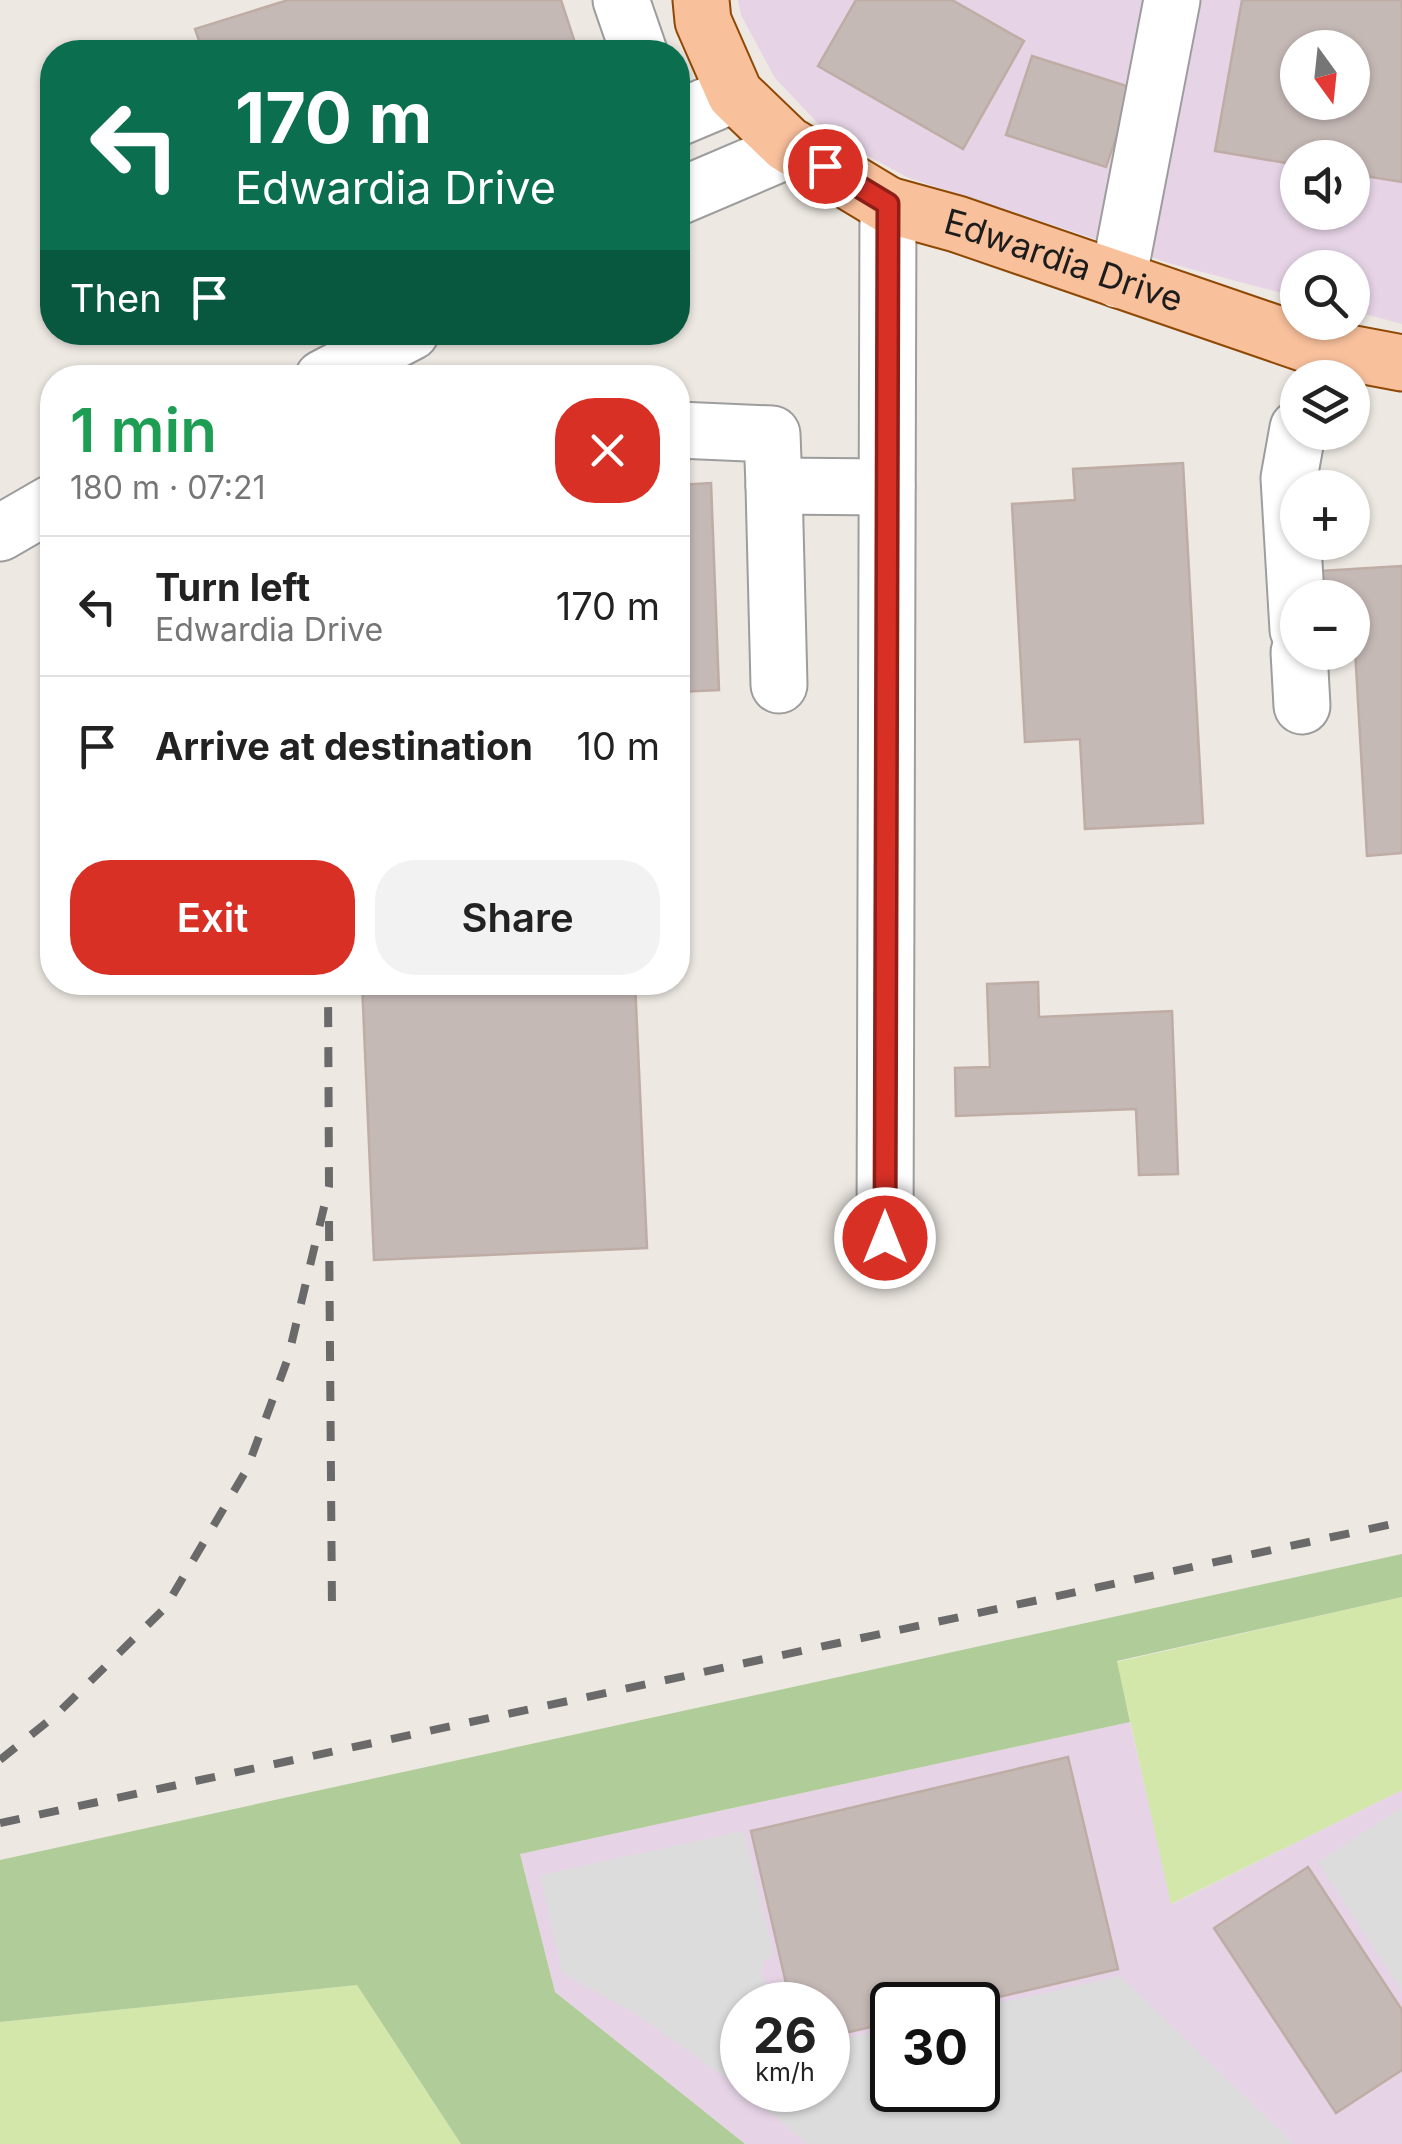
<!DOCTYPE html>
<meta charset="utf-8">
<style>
body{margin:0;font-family:Inter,sans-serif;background:#f2f2f2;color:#222;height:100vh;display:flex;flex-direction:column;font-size:38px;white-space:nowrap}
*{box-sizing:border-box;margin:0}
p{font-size:32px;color:#767676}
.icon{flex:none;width:55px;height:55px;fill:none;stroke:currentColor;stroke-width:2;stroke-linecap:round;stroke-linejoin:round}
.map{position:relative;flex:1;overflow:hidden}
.side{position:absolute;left:40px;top:365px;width:650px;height:630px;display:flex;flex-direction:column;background:#fff;border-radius:40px;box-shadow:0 2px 8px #0004}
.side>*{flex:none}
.top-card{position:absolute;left:40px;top:40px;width:650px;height:305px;border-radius:40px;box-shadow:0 2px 8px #0004;background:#0b6e4f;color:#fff;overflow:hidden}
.needle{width:65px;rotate:165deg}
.buttons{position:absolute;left:1280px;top:30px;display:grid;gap:20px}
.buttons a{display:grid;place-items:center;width:90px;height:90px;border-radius:50%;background:#fff;box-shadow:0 2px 8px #0004;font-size:50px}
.speed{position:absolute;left:720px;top:1982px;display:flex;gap:20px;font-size:50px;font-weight:700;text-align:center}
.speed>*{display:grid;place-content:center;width:130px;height:130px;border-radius:50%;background:#fff;box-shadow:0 2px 8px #0004;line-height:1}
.speed small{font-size:25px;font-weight:400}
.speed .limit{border:5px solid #111;border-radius:15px;background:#fff;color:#111}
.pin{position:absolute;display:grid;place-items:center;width:85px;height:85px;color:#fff;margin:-42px;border:5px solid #fff;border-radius:50%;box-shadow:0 2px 10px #0007}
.me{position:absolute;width:110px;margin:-55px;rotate:0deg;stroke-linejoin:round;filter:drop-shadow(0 0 8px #0008)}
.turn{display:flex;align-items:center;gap:35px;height:210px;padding:0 30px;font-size:45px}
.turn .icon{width:130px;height:130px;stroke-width:2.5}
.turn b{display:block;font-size:70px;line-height:85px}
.then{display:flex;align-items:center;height:95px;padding:0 30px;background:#0003;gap:20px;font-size:38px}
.round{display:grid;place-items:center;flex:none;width:105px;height:105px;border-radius:40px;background:#f2f2f2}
.overview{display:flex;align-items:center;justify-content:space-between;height:170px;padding:0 30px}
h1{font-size:60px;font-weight:600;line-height:75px;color:#1e9e55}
.button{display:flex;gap:20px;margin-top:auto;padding:20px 30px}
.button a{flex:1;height:115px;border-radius:40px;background:#d93025;color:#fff;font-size:40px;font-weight:600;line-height:115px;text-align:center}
.button a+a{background:#f2f2f2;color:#222}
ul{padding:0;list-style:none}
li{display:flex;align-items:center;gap:30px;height:140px;padding:0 30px;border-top:2px solid #e0e0e0}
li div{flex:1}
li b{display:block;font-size:38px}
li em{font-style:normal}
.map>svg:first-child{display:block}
.industrial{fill:#e6d4e6;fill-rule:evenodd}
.grass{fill:#d2e7a9}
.forest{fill:#b0cc98}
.parking{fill:#dcdcdc}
.building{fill:#c5b9b6;stroke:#beaca5;stroke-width:2.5;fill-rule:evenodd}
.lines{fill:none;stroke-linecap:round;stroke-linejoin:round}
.minor-casing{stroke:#9d9d9d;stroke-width:59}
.major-casing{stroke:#904904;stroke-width:59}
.minor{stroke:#fff;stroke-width:55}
.major{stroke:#f9c09c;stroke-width:55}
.rail{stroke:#6a6a6a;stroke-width:8;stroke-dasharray:20 20;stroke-linecap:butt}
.route-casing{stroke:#8d1f18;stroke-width:25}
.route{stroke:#d93025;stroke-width:18}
.labels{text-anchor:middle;stroke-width:8;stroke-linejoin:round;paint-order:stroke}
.street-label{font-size:35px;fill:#1c1c1c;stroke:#fff}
</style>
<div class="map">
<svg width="1402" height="2144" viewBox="0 0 1402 2144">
<rect width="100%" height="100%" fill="#ede8e2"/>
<g class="industrial">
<path d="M738,0h664v324l-49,-13 -1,-43h-54l-1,29 -125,-33 -263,-86 -80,-43 -54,-57 -34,-63zM1298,48h54v54h-54zM1298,158h54v54h-54z"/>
<path d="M1130,1722l42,182 230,-114v354h-657l-190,-152 -35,-138zM742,2005h86v85h-86zM892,2005h86v85h-86z"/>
</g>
<g class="grass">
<path d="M1402,1597v193l-231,114 -54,-242z"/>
<path d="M357,1985l104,159h-461v-122z"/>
</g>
<path class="forest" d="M1402,1554v43l-285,64 13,61 -610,132 35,138 190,152h-284l-104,-159 -357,37v-162z"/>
<g class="parking">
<path d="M1402,1807v185l-84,-130z"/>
<path d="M744,1831l30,124 -10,6 -2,13 12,31h-32v84l-112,-79 -68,-37 -22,-98z"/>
<path d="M1120,1976l174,168h-487l-63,-54h84v-48l64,-14v62h86v-82z"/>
</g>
<g class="building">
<path d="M288,0h273l17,52h-375l-8,-23z"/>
<path d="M856,0h96l72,41 -61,108 -145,-83z"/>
<path d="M1242,0h160v182l-50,-8v-16h-54v7l-83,-14zM1298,48h54v54h-54z"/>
<path d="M1032,56l101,32 -27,79 -100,-32z"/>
<path d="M1183,463l20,360 -118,6 -5,-90 -55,3 -13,-238 63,-4 -2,-31z"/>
<path d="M711,483l8,207 -41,2v-207z"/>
<path d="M1402,566v287l-35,3 -15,-258h-29l-2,-27z"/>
<path d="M362,982h273l12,266 -273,12z"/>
<path d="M1038,982l1,35 133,-6 6,163 -39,1 -3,-66 -180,7 -1,-48 35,-1 -3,-83z"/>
<path d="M1068,1757l50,212 -153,36h-73v17l-64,15v-32h-37l-40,-174z"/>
<path d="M1308,1867l94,143v60l-66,43 -122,-185z"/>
</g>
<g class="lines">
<defs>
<g id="minor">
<path d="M621,0l18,52"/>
<path d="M678,118l57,-24"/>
<path d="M678,197l115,-49"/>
<path d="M1118,280l54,-280"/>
<path d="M323,378l88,-46"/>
<path d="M1298,428l-9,50 9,152"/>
<path d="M678,430l94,4 2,52 113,1"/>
<path d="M774,486l5,199"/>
<path d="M0,533l52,-30"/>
<path d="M1299,652l3,54"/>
<path d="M885,1238l3,-1033"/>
</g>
<g id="major">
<path id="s1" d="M701,0l2,21 32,73 52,50 101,61 69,19 355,122 90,17"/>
</g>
</defs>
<use href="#minor" class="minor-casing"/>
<use href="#major" class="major-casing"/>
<use href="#minor" class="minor"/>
<use href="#major" class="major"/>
<g class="rail">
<path d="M329,1221l3,389"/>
<path d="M0,1760l57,-46 108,-106 82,-139 41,-111 41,-172 -1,-204"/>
<path d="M0,1823l1402,-301"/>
</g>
</g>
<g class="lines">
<defs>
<path id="route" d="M825,166l63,38 -3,1034"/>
</defs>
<use href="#route" class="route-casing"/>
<use href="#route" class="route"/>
</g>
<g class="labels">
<g class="street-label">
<text dy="12" stroke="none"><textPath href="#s1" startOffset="475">Edwardia Drive</textPath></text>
</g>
</g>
</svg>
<div class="buttons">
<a><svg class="needle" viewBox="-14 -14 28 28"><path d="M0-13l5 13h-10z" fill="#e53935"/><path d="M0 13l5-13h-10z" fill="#767676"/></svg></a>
<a><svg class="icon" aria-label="sound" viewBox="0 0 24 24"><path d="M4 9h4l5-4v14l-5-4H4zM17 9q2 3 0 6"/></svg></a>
<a><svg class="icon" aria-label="search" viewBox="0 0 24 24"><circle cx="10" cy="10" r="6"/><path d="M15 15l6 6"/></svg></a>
<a><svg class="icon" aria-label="layers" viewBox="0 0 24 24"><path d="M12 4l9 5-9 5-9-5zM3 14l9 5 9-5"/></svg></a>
<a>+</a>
<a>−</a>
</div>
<div class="speed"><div>26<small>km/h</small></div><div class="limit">30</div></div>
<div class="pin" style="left:825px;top:166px;background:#d93025"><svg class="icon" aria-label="arrive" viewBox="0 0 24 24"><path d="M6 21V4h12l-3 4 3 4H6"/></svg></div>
<svg class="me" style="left:885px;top:1238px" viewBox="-20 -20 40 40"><circle r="17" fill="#d93025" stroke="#fff" stroke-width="3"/><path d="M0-11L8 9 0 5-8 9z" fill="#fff"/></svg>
<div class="top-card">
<div class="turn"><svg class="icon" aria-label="left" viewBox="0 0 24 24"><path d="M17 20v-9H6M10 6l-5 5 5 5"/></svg><div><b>170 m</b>Edwardia Drive</div></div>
<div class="then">Then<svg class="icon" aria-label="arrive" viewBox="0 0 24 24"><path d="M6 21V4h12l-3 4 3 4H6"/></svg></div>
</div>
<section class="side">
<div class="overview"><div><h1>1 min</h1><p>180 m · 07:21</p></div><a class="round" style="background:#d93025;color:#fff"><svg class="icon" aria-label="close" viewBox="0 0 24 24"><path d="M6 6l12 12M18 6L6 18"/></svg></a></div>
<ul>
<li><svg class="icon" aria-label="left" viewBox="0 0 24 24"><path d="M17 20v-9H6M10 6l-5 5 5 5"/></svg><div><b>Turn left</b><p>Edwardia Drive</p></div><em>170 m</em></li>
<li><svg class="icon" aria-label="arrive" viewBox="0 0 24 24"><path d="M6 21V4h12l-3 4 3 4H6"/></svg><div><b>Arrive at destination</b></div><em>10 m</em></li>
</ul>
<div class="button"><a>Exit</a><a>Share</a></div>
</section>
</div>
